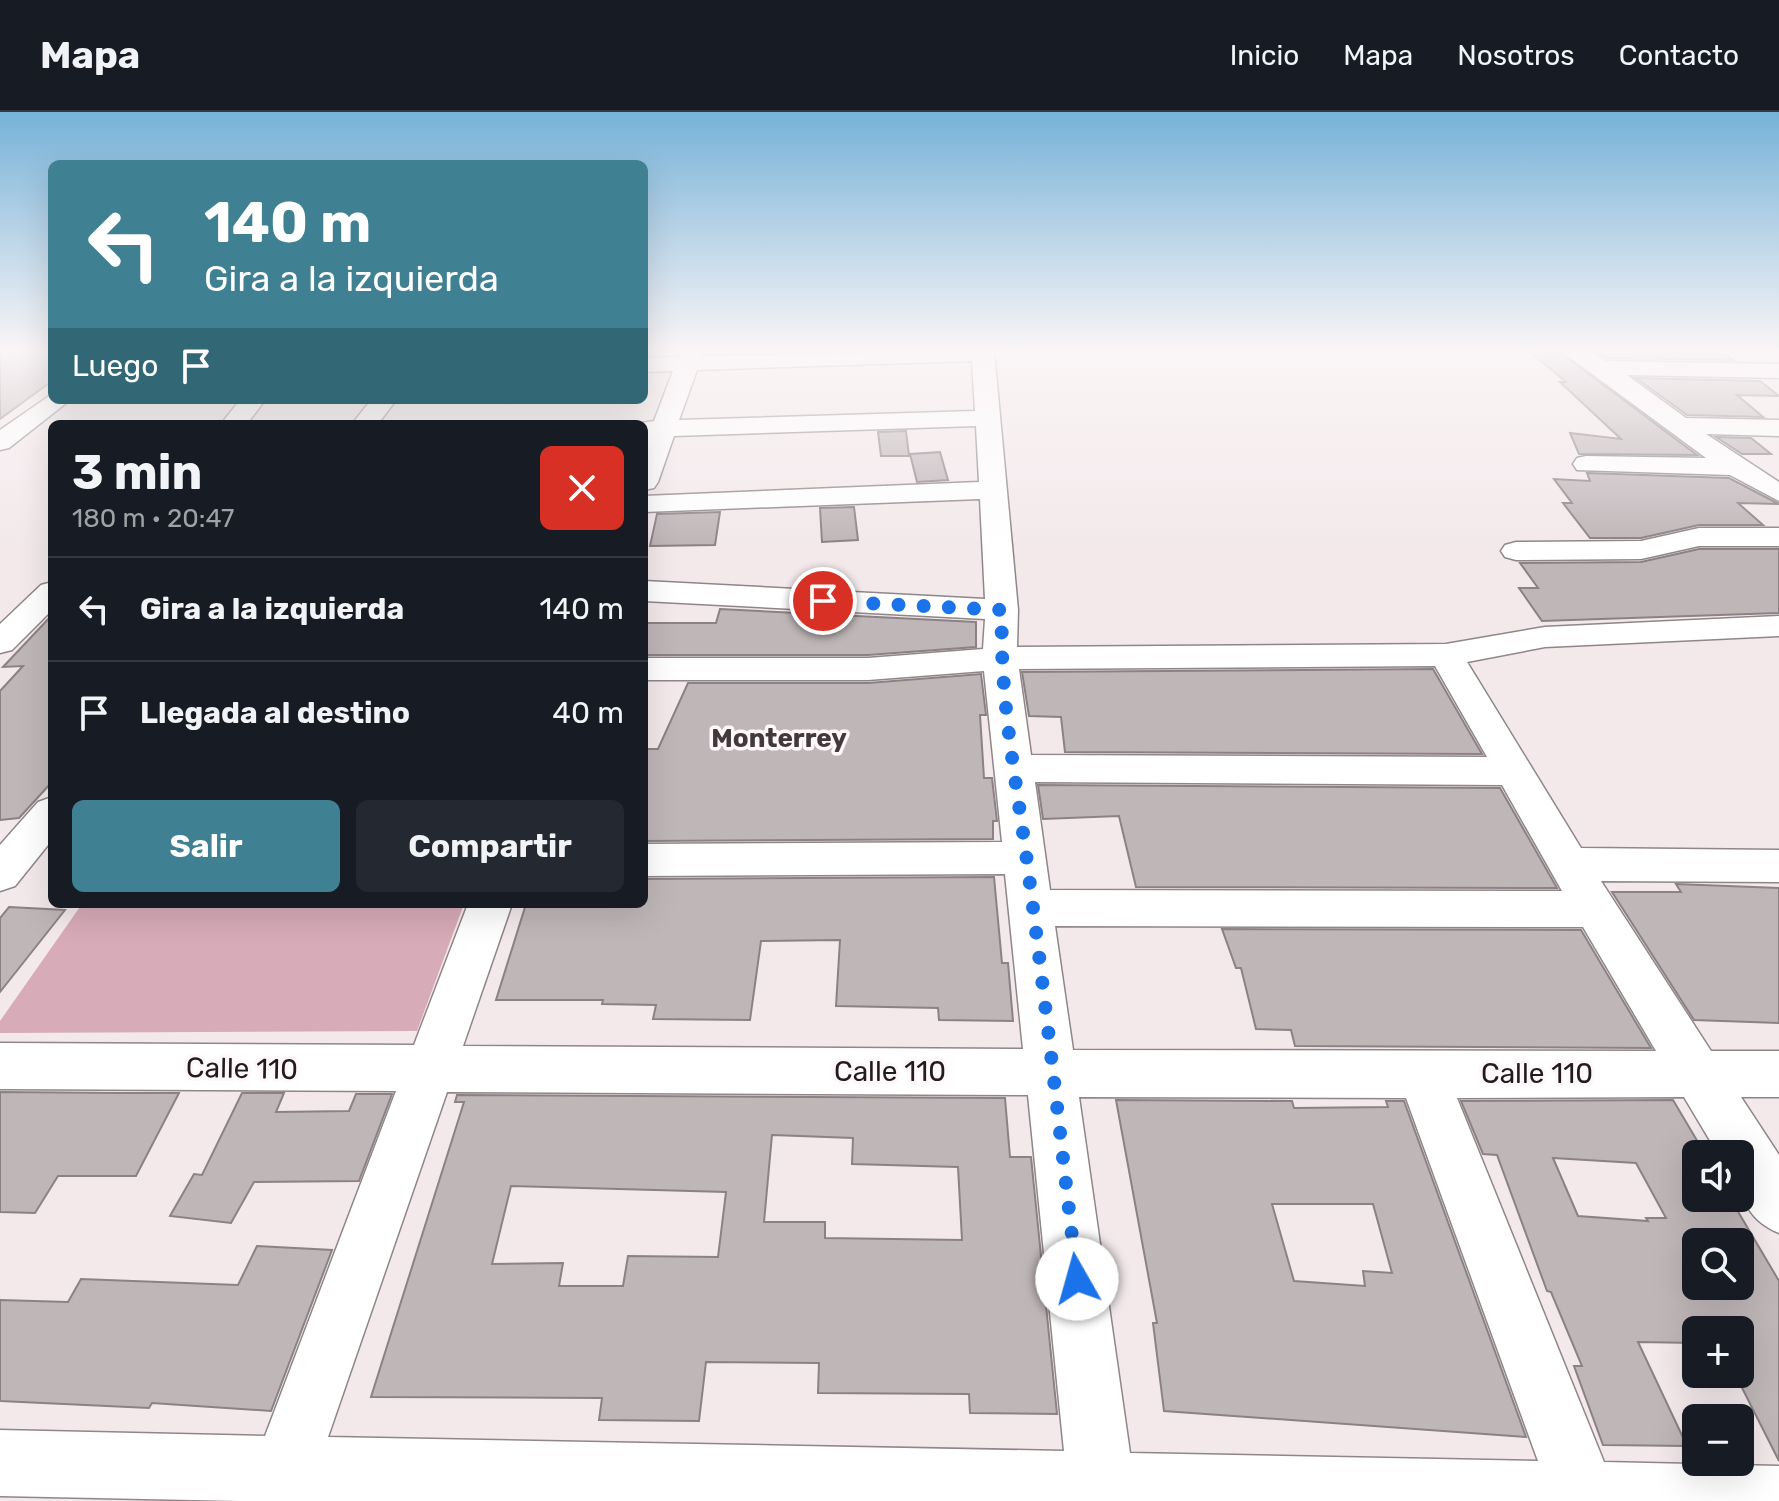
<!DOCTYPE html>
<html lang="es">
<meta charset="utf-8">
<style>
body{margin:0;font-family:Rubik,sans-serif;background:#242831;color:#f1f3f6;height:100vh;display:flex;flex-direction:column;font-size:30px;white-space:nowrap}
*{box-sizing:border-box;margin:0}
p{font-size:26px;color:#9ea1a6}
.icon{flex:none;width:44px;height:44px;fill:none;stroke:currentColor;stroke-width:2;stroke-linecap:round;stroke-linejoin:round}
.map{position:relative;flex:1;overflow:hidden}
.sheet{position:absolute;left:48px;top:308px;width:600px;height:488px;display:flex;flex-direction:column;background:#171b24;border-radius:12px;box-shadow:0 8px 32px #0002}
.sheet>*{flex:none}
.top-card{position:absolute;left:48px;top:48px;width:600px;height:244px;border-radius:12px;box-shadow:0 8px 32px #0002;background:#3f8193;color:#fff;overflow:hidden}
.fabs{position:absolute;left:1682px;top:1028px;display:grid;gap:16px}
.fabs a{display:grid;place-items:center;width:72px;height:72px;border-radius:12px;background:#171b24;box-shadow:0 8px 32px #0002;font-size:40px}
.pin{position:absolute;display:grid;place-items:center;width:68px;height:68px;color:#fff;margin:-34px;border:4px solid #fff;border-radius:50%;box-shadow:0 2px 8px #0007}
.me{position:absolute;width:88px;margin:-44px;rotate:353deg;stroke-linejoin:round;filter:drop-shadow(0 0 6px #0008)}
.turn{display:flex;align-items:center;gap:28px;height:168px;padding:0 24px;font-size:36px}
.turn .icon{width:104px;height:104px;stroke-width:2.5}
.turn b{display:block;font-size:56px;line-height:68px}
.then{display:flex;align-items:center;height:76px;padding:0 24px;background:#0003;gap:16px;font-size:30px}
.round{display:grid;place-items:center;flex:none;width:84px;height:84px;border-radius:12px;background:#242831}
.summary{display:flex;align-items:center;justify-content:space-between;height:136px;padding:0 24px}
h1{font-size:48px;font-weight:700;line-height:60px}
.primary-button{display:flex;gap:16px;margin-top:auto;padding:16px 24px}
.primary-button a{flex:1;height:92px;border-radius:12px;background:#3f8193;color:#fff;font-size:32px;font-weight:700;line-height:92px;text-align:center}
.primary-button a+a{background:#242831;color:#f1f3f6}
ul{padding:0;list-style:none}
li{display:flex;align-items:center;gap:24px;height:104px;padding:0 24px;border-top:2px solid #363941}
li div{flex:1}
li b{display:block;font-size:30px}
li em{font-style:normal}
header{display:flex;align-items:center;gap:48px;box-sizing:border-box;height:112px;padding:0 40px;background:#171b24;border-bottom:2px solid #363941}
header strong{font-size:38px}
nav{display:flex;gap:44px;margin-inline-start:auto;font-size:28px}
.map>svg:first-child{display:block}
.green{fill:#d7abb7}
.building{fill:#bfb6b8;stroke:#8b8284;stroke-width:2;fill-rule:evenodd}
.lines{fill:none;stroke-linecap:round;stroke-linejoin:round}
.street-casing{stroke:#8f8689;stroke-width:3}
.street{fill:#fff;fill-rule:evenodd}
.route{stroke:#1a73e8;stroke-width:14;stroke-dasharray:0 25.2}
.labels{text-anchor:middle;stroke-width:7;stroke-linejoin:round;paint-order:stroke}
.neighbourhood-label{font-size:26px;font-weight:bold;fill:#413a3c;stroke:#fff7f9}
.near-street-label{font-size:28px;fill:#201c1d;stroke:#fff7f9}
</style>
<header>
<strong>Mapa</strong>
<nav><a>Inicio</a><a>Mapa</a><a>Nosotros</a><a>Contacto</a></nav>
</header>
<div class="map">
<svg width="1779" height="1389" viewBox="0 0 1779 1389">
<rect width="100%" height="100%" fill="#f3e9eb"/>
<path class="green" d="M82,792h382l-47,127 -417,2v-12z"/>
<g class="building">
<path d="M0,239h52v30l-52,38z"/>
<path d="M1529,239h29l139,104 -118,-1 -9,-21 51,6 -61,-57h6z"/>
<path d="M1594,239h127l12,9 -126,-2z"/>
<path d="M1636,266l124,3 19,15 -42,-1 26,22 -76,-2z"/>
<path d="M906,319l3,25h-28l-3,-24z"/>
<path d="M1716,325l35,1 20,16h-29z"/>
<path d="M940,340l8,28 -31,2 -7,-28z"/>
<path d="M1587,361l142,5 50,26 -41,-1 25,22h-64l-58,13h-51l-27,-35h9l-18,-24 36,2z"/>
<path d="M854,395l4,33 -36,2 -2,-34z"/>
<path d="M720,400l-5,33 -65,1 7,-32z"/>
<path d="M1699,437h80v64l-237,8 -23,-33h19l-18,-25 121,-1z"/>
<path d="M720,497l256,13v25l-108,8h-224v-32h72z"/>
<path d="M52,503v167l-33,36 -19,2v-129l23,-25 -20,1z"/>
<path d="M1433,557l49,85 -417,-2 -4,-35 -32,-1 -7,-44z"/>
<path d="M981,562l5,41h-6l4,63h8l5,43h-4v18l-349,2v-92h14l30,-66h180z"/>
<path d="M1038,673l462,3 57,100 -421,-1 -17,-71 -76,3z"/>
<path d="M994,765l8,86h6l5,58 -74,-1 -1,-12 -102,-2 4,-66 -79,1 -11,79 -97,-1 3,-14 -54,-1 1,-4h-107l30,-96h118v-25z"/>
<path d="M1676,772l103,4v135l-85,-3 -82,-128h69z"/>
<path d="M9,795l56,3 -65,82v-74z"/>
<path d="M1222,817l359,1 70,118 -356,-2 -4,-16 -35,-1 -15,-61h-5z"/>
<path d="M0,980l120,1h59l-43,83h-78l-23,37 -35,-1z"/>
<path d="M242,981h42l-8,19 73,-1 7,-17h36l-33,87 -105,1 -23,41 -61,-7 24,-42 8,1z"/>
<path d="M457,983l548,3 5,59h21l26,257 -87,-1 -1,-19 -151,-1 1,-30 -113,-1 -7,59 -100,-1 3,-22 -231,-1 93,-295h-9zM772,1023l81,3 -1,26 106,3 4,73 -137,-2v-16h-61zM511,1074l215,6 -8,65 -90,-1 -5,30h-64l4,-23 -71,1z"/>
<path d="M1116,988l176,1 2,7 94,-1 -2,-6h18l122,336 -362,-26 -11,-88h4zM1272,1092h101l19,69 -29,-2 2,15 -71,-5z"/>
<path d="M1673,988l32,54h-9v44h34l49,83v180l-44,-87h5v-44h-44v13l-58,-1 49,104 -84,-1 -29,-79h8l-31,-74 -4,-1 -50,-136 -14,-1 -22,-53zM1553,1046l83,5 30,55h-20l2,3 -70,-5zM1696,1130h44v44h-44z"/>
<path d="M257,1134l75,4 -61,161 -119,-8 -3,5 -149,-7v-101l68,2 13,-23 157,6z"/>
</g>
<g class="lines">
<defs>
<g id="street">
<path d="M681,239h22l-2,5 293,-5 24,259 -1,37 429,-3 99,-17 234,-11v20l-234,11 -78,15 114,186 198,2v32l-178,-1 110,170h68v46h-38l38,58v78c-38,-16 -39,-42 -39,-79h-22l-34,-57 -227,1 147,364 175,4v35h-1539l-240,-5v-66l265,6 131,-345 -396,-2v-46l414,2 54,-141h44l-49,142 560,3 -18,-175 -361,2v-32l358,-2 -18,-171 -116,9h-224v-22h224l115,-9 2,-30 -341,-18v-20l341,18 -5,-100 -336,13v-16l335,-14 -3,-56 -302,10 -16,46 -4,6 -10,2v-44l4,-9h-4v-13h-9l19,-3 19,-50 -29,1v-14l34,-1zM972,249l3,50 -296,9 18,-50zM1435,554l52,91 -456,-2 -12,-86zM1035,670l467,3 60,106 -512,-1zM1055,814l528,1 73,124 -583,-1zM447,980l581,3 36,356 -736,-14zM1079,985l327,1 132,363 -408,-8z"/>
<path d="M1561,239h27l18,10 173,3v14l-152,-3 59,43 93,2v16l-73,-2 73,48v19l-49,-26 -153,-5 -4,-6 4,-6 9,-2 120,2z"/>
<path d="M52,282v6h18l-61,48 -9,2v-20z"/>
<path d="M240,288h25l-18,24h-26z"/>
<path d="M371,288h25l-18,24h-26z"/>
<path d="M1699,416h80v18h-80l-58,13 -125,1 -11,-3 -4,-6 4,-6 11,-3 125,-1z"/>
<path d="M52,470v28l-40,40 -12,3v-29l41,-39z"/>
<path d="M52,685v43l-37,46 -15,5v-46l38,-43z"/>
</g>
</defs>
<use href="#street" class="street-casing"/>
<use href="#street" class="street"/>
</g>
<linearGradient id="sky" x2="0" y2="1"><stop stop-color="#76b2d8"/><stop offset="0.55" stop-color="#faf5f6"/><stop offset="1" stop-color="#faf5f6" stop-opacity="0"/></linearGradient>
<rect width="1779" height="433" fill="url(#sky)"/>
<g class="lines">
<path class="route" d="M823,489l179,9c-3,88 15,173 26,259 18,137 33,273 49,410"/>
</g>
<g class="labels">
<g class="neighbourhood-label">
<text x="779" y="635">Monterrey</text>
</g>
<g class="near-street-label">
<text transform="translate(242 956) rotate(1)" y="10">Calle 110</text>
<text x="890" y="969">Calle 110</text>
<text x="1537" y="971">Calle 110</text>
</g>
</g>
</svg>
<div class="fabs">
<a><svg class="icon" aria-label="sound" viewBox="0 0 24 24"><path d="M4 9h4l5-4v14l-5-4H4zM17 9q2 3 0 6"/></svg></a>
<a><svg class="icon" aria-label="search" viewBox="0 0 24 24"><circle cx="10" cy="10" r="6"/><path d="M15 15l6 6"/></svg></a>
<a>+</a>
<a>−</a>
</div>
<div class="pin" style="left:823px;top:489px;background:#d93025"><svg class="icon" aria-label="arrive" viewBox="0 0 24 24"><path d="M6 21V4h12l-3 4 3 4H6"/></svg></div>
<svg class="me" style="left:1077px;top:1167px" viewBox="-20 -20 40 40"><circle r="19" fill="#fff"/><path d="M0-13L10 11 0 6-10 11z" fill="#1a73e8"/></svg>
<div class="top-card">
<div class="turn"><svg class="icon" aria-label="left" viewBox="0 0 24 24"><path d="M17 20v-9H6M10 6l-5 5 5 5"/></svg><div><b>140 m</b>Gira a la izquierda</div></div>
<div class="then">Luego<svg class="icon" aria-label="arrive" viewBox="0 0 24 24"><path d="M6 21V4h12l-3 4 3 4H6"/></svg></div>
</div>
<section class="sheet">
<div class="summary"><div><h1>3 min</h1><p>180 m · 20:47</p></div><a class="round" style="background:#d93025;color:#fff"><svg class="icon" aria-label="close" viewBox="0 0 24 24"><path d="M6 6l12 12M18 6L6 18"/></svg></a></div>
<ul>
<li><svg class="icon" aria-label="left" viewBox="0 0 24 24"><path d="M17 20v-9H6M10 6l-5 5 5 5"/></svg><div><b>Gira a la izquierda</b></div><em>140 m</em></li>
<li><svg class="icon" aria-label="arrive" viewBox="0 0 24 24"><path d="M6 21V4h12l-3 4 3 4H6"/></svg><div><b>Llegada al destino</b></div><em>40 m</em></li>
</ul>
<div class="primary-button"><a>Salir</a><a>Compartir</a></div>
</section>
</div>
